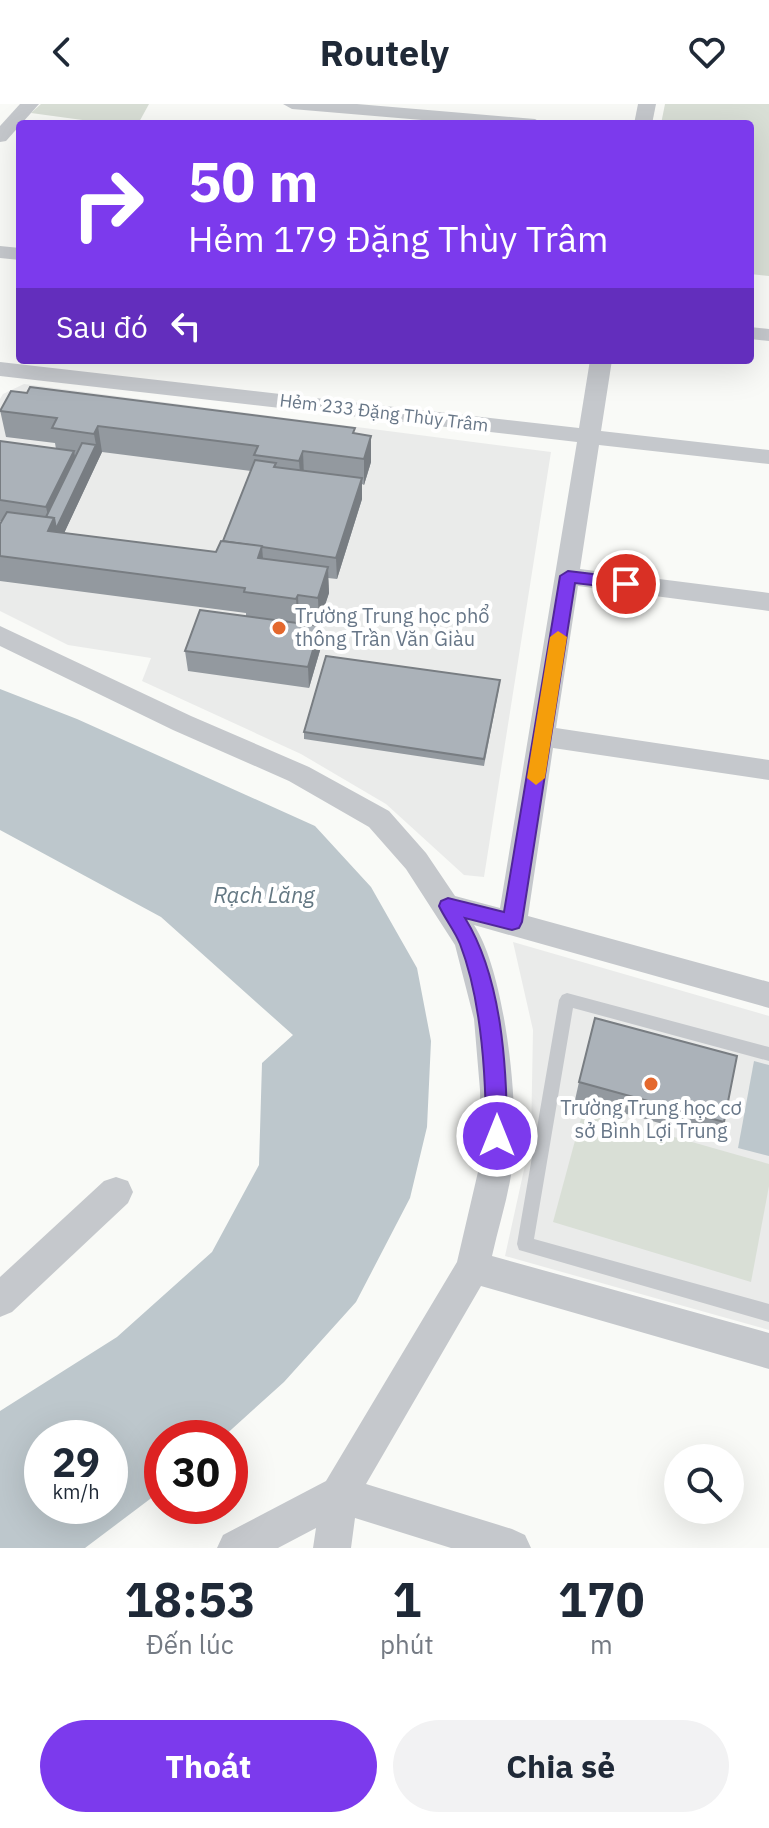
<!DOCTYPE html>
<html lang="vi">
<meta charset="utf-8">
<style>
body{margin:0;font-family:"IBM Plex Sans",sans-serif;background:#f2f2f3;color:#1f2937;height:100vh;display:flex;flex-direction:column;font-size:30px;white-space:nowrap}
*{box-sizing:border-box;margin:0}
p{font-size:26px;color:#747a83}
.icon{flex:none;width:44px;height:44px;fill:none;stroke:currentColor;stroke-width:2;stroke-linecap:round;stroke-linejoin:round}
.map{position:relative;height:1444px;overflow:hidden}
.side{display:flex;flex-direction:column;background:#fff;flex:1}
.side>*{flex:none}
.banner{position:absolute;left:16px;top:16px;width:738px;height:244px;border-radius:8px;box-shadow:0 8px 32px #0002;background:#7c3aed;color:#fff;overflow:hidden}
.fabs{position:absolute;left:664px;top:1340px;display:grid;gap:16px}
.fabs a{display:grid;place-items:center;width:80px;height:80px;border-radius:50%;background:#fff;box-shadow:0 8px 32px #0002;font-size:40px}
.speed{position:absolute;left:24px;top:1316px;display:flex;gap:16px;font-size:40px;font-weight:700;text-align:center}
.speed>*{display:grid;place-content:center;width:104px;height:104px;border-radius:50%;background:#fff;box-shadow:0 8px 32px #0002;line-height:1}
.speed small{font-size:20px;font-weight:400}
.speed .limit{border:12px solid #d22;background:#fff;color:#111}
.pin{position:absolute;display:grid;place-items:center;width:68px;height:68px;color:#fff;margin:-34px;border:4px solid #fff;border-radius:50%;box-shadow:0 2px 8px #0007}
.me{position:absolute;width:88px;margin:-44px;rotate:0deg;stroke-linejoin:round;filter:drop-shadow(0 0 6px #0008)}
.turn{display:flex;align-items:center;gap:28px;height:168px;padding:0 40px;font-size:36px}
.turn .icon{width:104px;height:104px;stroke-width:2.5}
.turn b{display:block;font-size:56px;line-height:68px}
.then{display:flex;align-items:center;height:76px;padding:0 40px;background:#0003;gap:16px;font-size:30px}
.eta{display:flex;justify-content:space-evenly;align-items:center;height:136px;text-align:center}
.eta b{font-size:48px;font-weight:700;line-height:56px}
.button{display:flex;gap:16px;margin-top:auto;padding:16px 40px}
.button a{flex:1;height:92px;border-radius:48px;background:#7c3aed;color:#fff;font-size:32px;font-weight:700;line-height:92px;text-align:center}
.button a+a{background:#f2f2f3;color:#1f2937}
header{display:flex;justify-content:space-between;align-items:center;height:104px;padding:0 40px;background:#fff;font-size:36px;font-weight:700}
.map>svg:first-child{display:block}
.built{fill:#eaebea}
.green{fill:#d9dfd6}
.water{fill:#bdc7cc;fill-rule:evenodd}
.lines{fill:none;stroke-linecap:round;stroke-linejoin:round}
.service{fill:#c5c8cc;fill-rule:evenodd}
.minor{fill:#c5c8cc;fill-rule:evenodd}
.wall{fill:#93999f;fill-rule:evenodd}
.shaded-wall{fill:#787d82}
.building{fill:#abb2b9;stroke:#787d82;stroke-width:2}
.route{fill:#7c3aed;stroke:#51269a;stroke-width:2}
.slow{fill:#f59e0b}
.poi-dot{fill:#e4682d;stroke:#fff;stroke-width:3}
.labels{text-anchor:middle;stroke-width:8;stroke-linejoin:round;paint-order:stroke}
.far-street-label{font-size:18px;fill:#687788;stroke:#fff}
.poi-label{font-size:20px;fill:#687788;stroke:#fff;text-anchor:start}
.water-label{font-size:22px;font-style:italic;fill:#647883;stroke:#fff}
</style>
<header><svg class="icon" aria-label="back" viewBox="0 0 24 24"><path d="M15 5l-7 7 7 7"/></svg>Routely<svg class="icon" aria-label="heart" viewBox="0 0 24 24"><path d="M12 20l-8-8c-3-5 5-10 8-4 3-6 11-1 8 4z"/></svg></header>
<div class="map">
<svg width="769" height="1444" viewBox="0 0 769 1444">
<rect width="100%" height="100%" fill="#f9faf7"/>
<g class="built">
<path d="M24,280l527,68 -67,425 -20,-2 -78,-71 -85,-50 -159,-73 9,-23 -83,-13 -68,-34v-212l3,-5z"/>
<path d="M513,838l256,74v314l-264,-74 26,-118 2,-108z"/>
</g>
<g class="green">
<path d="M41,0h108l-11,20h-26l-81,-11z"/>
<path d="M665,0h104v172l-19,-2v-150h-89z"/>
<path d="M583,1007l186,53v22l-18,96 -198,-60z"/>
</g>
<g class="water">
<path d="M0,585l77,30 238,107 56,61 46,81 14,73 -4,86 -17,71 -54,104 -72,80 -62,56h-60v52l-77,58h-85v-137l117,-74 95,-85 47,-87 3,-102 31,-28 -132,-118 -161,-87zM42,1334h68v68h-68z"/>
<path d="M754,957l15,4v91l-31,-8z"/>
</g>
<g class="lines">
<path class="service" d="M567,889l202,54v14l-196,-53 -39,231 235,65v18l-250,-72 -2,-6 42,-244 3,-5z"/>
<g class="minor">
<path d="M20,0h19l-33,37 -6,1v-16z"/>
<path d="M283,0h74l178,15 9,5h-75l-177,-15z"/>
<path d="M638,0h18l-4,20h-18z"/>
<path d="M0,142l20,2v12l-20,-2z"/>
<path d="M750,223l19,2v12l-19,-2z"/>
<path d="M590,256h22l-11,71 168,19v14l-170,-19 -19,124 189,24v18l-191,-25 -22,142 213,32v20l-216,-32 -25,168 241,66v26l-295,-83c31,47 45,179 39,235 -3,32 -14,64 -21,96l277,77v36l-288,-83 -115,198 146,45 13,6 6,13h-80l-96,-30 -4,30h-38l3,-20 -38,20h-61l6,-13 103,-54 131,-219 24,-103 -1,-69 -6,-71 -19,-74 -49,-76 -37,-42 -80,-46 -116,-51 -173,-84v-20l191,90 118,51 80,44 37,42 29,43 45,12 77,-466 -577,-66v-14l579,66z"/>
<path d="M116,1073l12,4 5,11 -5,11 -116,109 -12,5v-40l104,-96z"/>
</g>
</g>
<g class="wall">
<path d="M0,306l355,24 16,28 -7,23 -2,-1v15l-25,80 -9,-1 1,15 -10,30 -20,-2 -1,2 22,3 1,21 -12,41 -121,-17 -3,-20 61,-35v-3l-246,-32v-57l2,-3h-2v-80l56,8 -1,-6 -49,-6zM102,348l149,19 -28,70 -7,11 -152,-19z"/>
<path d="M499,584l-15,78 -180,-27v-7z"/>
<path d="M579,978l145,40 -6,17 -143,-39z"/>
</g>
<g class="shaded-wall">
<path d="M98,322l4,26 -49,105 -5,-26 2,-6 -4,-18 28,-56 4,21 18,-27 -2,-11z"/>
<path d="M371,332v26l-7,23v-26z"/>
<path d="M303,347l1,26 -3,10 -2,-26z"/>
<path d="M362,374v21l-25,80 -1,-21z"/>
<path d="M262,442l2,26 -6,-14z"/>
<path d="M328,463l1,26 -10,30 -1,-25z"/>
<path d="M298,491l1,26 -1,3 -2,-25z"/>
<path d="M320,522l1,21 -12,41 -1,-21z"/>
</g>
<g class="building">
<path d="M30,283l325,41 -2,5 18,3 -7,23 -61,-8 -4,10 -45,-6 4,-9 -160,-20 -4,8 -42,-6 5,-10 -57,-7 11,-20 16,2z"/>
<path d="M0,337l74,10 -28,56 -46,-7z"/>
<path d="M82,339l14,2 -40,84 -2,-11 -8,-1z"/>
<path d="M255,356l21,3 -2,4 88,11 -26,80 -113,-17z"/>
<path d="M7,408l47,6 -6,13 168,21 5,-11 41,5 -4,12 70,9 -10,31 -20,-3 -2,4 -52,-7 1,-4 -245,-32v-32z"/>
<path d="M200,506l120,16 -12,41 -123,-16z"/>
<path d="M326,552l174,24 -16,79 -180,-27z"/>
<path d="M595,914l142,38 -13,66 -145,-40z"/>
</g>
<path class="route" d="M568,467l58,7 8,6 -8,5 -51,-6 -53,339 -3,6 -7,2 -47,-12c37,60 42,149 42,218l-3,7 -7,3 -8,-3 -3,-7c0,-60 -4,-135 -26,-192 -5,-13 -15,-25 -21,-38l2,-5 7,-3 56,14 56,-336z"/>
<path class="slow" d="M558,527l9,6 -22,141 -9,7 -9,-7 23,-141z"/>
<g class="poi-dot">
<circle cx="279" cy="524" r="8"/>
<circle cx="651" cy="980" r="8"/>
</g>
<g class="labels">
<g class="far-street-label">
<text transform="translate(384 309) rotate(7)" y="6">Hẻm 233 Đặng Thùy Trâm</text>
</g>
<g class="poi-label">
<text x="295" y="519">Trường Trung học phổ<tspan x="295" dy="23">thông Trần Văn Giàu</tspan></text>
<text x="651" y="1011" text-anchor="middle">Trường Trung học cơ<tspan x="651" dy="23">sở Bình Lợi Trung</tspan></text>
</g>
<g class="water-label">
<text x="264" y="799">Rạch Lăng</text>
</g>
</g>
</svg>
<div class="fabs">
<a><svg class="icon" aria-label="search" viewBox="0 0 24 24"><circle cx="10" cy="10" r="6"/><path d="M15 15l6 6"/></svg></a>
</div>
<div class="speed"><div>29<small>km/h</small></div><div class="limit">30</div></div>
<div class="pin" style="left:626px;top:480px;background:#d93025"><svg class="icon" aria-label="arrive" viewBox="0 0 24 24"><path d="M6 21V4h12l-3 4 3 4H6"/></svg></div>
<svg class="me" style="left:497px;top:1032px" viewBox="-20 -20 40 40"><circle r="17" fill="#7c3aed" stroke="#fff" stroke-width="3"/><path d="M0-11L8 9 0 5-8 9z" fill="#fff"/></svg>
<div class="banner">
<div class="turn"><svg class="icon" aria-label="right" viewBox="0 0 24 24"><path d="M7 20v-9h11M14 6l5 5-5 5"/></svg><div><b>50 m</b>Hẻm 179 Đặng Thùy Trâm</div></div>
<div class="then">Sau đó<svg class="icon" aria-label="left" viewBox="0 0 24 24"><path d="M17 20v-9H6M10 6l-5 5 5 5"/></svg></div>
</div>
</div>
<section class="side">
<div class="eta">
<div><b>18:53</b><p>Đến lúc</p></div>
<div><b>1</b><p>phút</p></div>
<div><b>170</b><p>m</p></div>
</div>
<div class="button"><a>Thoát</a><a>Chia sẻ</a></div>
</section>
